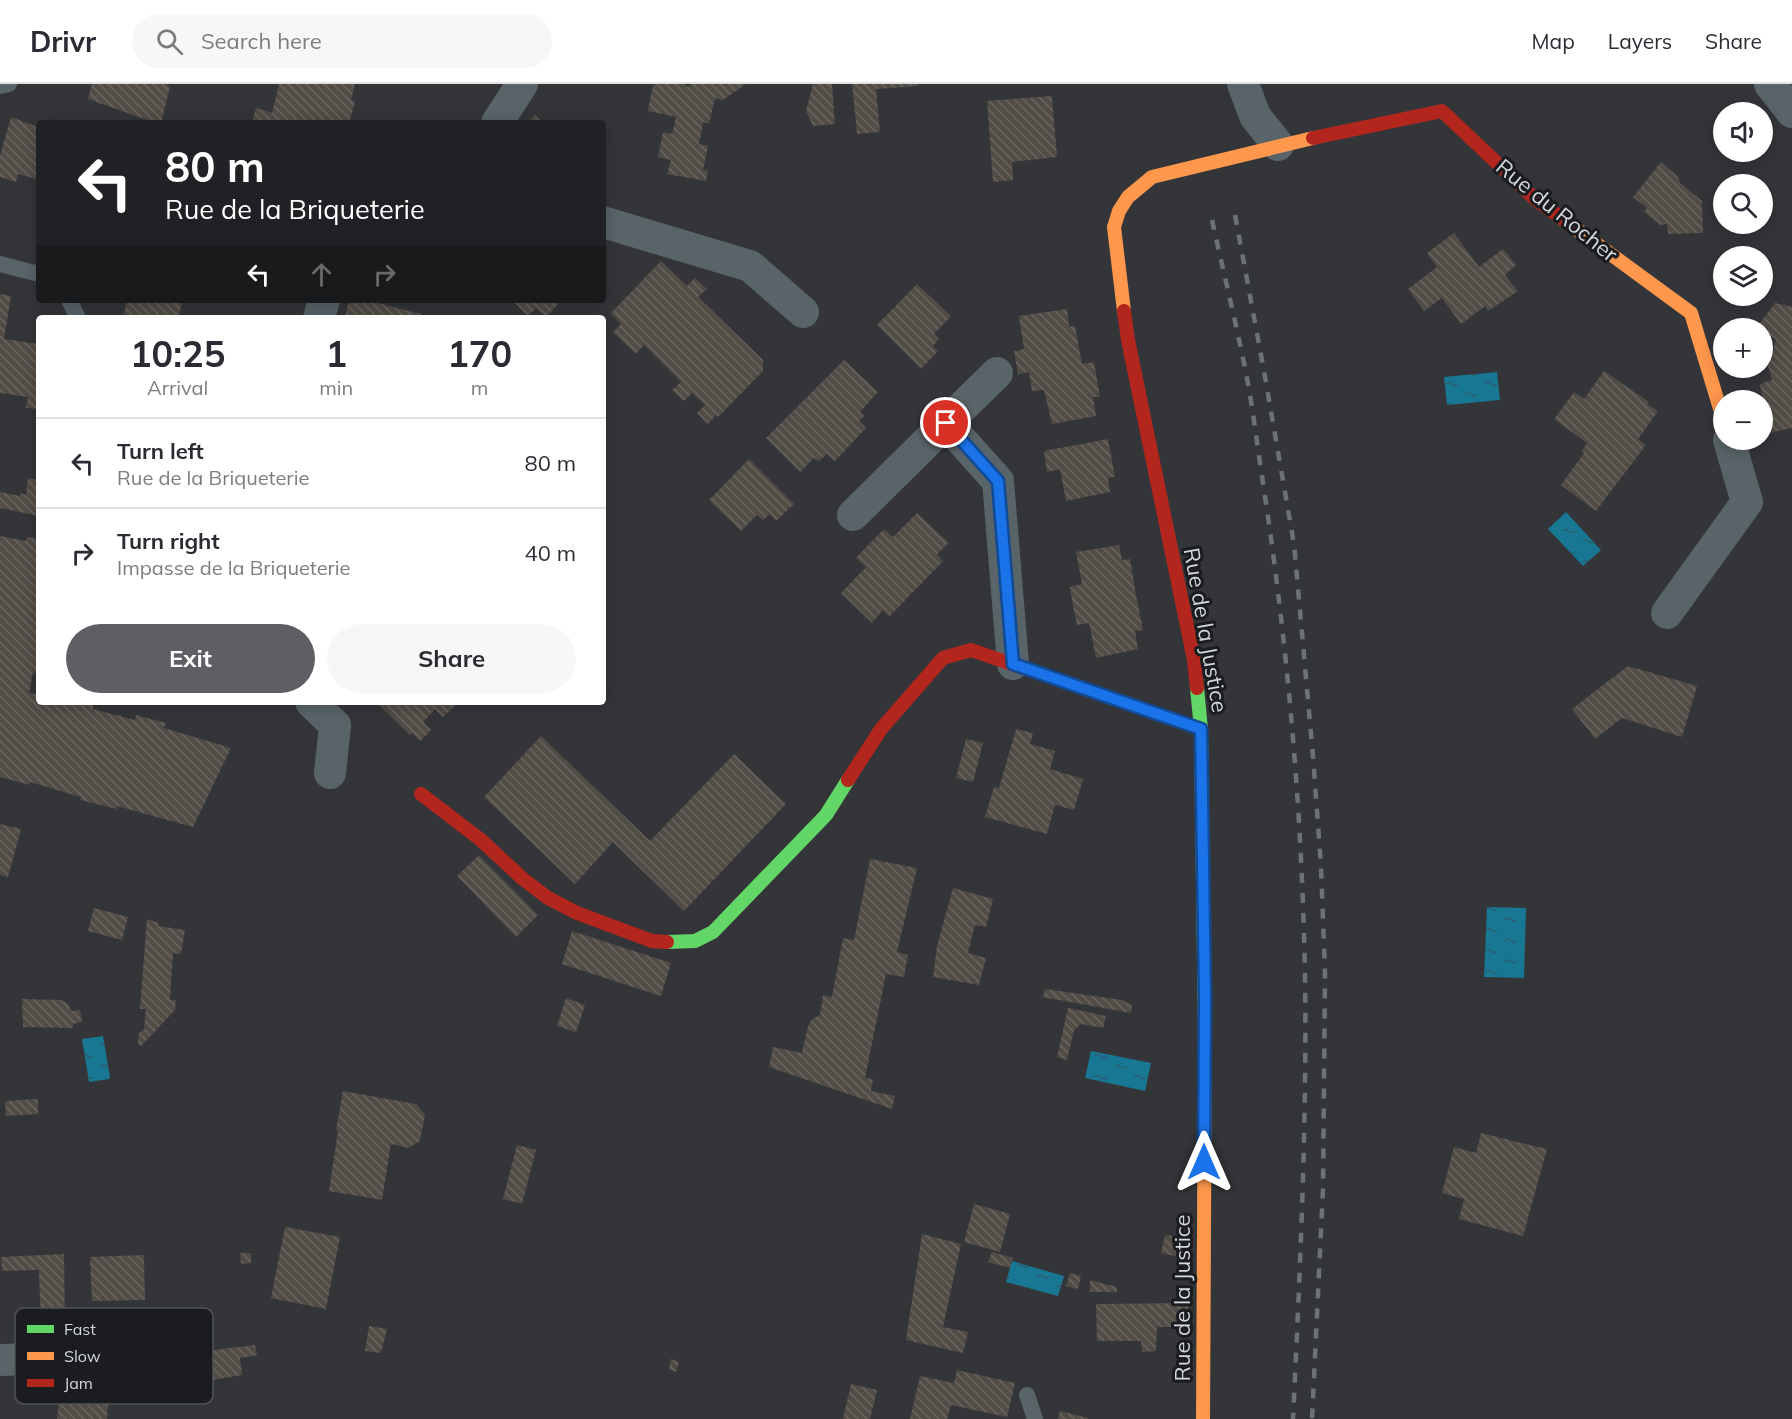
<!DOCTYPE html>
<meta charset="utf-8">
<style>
body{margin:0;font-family:Mulish,sans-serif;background:#f7f7f7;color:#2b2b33;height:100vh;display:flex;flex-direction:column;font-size:22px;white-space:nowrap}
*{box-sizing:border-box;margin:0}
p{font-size:20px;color:#7c7c81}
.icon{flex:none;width:33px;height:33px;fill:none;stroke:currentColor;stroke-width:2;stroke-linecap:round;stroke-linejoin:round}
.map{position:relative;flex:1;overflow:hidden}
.sheet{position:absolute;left:36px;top:231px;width:570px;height:390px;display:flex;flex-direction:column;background:#fff;border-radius:6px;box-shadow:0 3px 15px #0003}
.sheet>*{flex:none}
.top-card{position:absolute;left:36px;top:36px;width:570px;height:183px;border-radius:6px;box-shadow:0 3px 15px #0003;background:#202124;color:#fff;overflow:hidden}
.buttons{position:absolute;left:1713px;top:18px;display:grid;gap:12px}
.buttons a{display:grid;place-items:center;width:60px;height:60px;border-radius:50%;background:#fff;box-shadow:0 3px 15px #0003;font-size:30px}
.pin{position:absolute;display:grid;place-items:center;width:51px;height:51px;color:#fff;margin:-26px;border:3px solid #fff;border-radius:50%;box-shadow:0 2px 6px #0007}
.me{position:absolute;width:66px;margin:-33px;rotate:0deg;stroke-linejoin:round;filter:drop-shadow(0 0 4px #0008)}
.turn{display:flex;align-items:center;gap:21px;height:126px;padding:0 30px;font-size:27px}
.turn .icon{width:78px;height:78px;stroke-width:2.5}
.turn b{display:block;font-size:42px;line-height:51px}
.lanes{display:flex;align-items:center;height:57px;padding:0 30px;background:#0003;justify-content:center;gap:30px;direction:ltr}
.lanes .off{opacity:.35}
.eta{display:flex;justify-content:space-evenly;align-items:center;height:102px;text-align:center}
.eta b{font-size:36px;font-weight:700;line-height:42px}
.button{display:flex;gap:12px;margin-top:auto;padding:12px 30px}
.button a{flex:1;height:69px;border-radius:36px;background:#5e5f65;color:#fff;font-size:24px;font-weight:700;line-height:69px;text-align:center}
.button a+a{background:#f7f7f7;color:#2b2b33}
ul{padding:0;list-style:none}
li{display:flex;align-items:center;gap:18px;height:90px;padding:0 30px;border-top:2px solid #e1e1e2}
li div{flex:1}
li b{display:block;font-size:22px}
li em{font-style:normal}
header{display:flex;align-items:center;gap:36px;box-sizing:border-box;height:84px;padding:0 30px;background:#fff;border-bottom:2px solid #e1e1e2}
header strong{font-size:28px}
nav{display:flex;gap:33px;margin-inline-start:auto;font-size:21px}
.search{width:420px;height:54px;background:#f7f7f7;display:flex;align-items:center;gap:15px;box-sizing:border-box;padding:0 21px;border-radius:33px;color:#7c7c81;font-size:22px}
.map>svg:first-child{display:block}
.water{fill:url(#water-ripples)}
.building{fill:url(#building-back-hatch)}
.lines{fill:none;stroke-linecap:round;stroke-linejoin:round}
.lane{stroke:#586468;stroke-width:16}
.street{stroke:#586468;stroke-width:32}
.fast{stroke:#63d668;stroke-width:14}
.slow{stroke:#ff974d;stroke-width:14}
.jam{stroke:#b3261e;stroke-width:14}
.rail{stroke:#6c7376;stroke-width:4.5;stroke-dasharray:10 10;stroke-linecap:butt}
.route-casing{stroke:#114b97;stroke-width:15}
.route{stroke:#1a73e8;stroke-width:10}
.labels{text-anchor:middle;stroke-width:6;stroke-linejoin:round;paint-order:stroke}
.street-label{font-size:22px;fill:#d4d7db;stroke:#1a1c1f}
.key{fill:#1a1c1f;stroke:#525457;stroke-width:1.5}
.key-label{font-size:16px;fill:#d4d7db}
</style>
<header>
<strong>Drivr</strong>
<div class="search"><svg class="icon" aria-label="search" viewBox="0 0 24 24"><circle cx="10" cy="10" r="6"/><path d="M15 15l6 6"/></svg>Search here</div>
<nav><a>Map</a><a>Layers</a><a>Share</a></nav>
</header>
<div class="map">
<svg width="1792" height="1335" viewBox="0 0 1792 1335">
<defs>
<pattern id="water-ripples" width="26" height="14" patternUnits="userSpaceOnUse" patternTransform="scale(1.5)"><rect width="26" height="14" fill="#187792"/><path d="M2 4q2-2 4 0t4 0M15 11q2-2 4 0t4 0" fill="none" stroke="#2a5e6e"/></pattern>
<pattern id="building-back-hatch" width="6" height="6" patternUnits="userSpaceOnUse" patternTransform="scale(1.5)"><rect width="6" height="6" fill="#524c46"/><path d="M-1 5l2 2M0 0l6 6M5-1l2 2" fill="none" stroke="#6a6560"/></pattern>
</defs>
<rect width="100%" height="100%" fill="#333538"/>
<g class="water">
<path d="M1497,288l3,28 -53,5 -3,-28z"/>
<path d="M1566,428l35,38 -18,16 -35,-37z"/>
<path d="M1487,823l39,1 -2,70 -40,-1z"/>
<path d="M103,952l7,41 -1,2 -20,3 -7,-43z"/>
<path d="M1091,967l60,12 -6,28 -60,-13z"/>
<path d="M1012,1177l52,15 -6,20 -52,-14z"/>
</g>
<g class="building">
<path d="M92,0h75v1l3,2 -9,36h-5l-68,-24z"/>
<path d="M279,0h76l-4,16 4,2 -6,21h-97l4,-15 16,5z"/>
<path d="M657,0h27l3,3 5,-3h54l-23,16 -8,-2 -6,26 -6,-2 -4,22 9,2 -5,24 5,1 -2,10 -39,-7 4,-14 -13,-3 5,-25 9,2 4,-17 -28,-6 5,-26z"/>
<path d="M813,0h19l3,40 -22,2 -7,-15z"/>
<path d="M852,0h66v2l-42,3 4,43 -23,2z"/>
<path d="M1052,12l5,61 -45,5 1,18 -20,2 -6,-81z"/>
<path d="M535,31l8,8h-15z"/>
<path d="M11,33l24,9 1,-3 3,1v56l-21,-6 -2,8 -16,-5v-21z"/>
<path d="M1661,78l17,15 2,6 22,18 1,32 -35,1 -1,-10 -7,1 -16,-13 3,-4 -14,-11z"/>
<path d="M1454,149l25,34 24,-18 13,16 -11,10 13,16 -30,20 -3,-5 -24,18 -19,-26 -18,13 -16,-22 29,-22 -10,-14z"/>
<path d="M661,177l26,25 8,-8 12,11 -9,8 65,63v11l-45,46 -2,-2 -8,9 -11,-11 8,-8 -13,-12 -8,8 -12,-11 9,-8 -37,-37 -8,9 -23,-22 8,-8 -10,-11z"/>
<path d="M917,200l34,32 -17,18 5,5 -6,7 5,5 -17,18 -44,-44z"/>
<path d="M0,210l11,2 -7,43 35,5v65l-13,-1 2,-11 -28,-4z"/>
<path d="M127,216h56l-5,18h-55z"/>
<path d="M355,216h11l55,14 -1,4h-75l3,-14z"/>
<path d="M512,216h50l-16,17 -10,-9 -8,8z"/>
<path d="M1775,219l17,4v121l-27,6 -3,-12 1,-19 -3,-19 12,-4 -4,-14 8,-26 -18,-14z"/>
<path d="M1067,225l2,18 6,-1 7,38 12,-2 6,35h-7l3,19 -44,8 -8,-34 -12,1 -3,-19 -11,2 -4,-23 10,-2 -5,-33z"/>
<path d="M844,276l34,32 -18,20 4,4 -5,5 7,7 -31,33 -8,-7 -8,7 -5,-3 -14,14 -34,-34z"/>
<path d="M1604,287l45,31 -2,2 11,7 -20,28 8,6 -50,66 -35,-26 23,-32 -2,-2 5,-8 -33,-24 20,-27 10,7z"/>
<path d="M1108,355l7,38 -7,1 2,14 -44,9 -6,-32 -13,3 -3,-21z"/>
<path d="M749,375l45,45 -18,17 -6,-7 -7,6 -6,-5 -16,16 -32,-31z"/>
<path d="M28,394l11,2v36l-39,-8v-16l20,4v-3l6,2z"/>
<path d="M917,429l32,30 -12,11 6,7 -54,56 -6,-7 -11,13 -31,-30 25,-26 -10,-9 13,-14 15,-15 9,8z"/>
<path d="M0,452l26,5 1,-4 12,2v99l-3,15h3v12l-1,8h-5l-4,20 10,2v7h48l6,2v5l42,11 1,-5 30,8 -2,5 67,20 -38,79 -76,-21v3l-37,-9 1,-3 -51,-15v3l-30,-8z"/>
<path d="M1119,461l3,15 8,-1 6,36 7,35 -8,1 3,18 -42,9 -7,-35 -12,2 -4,-19 -3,-19 12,-3 -6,-32z"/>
<path d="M1628,582l69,20 -15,51 -60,-19 -27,21 -23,-30z"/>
<path d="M376,618h75l4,4 -12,11 -8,-8 -12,13 8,8 -11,11 -8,-8 -2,2z"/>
<path d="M1016,645l17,4 -3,11 25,7 -5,18 33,10 -9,31 -19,-5 -8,29 -62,-17 9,-30 5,1z"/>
<path d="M541,652l109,105 84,-87 52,50 -102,107 -71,-69 -38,42 -91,-87z"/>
<path d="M966,655l17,4 -10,39 -17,-4z"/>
<path d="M0,740l21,5 -13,48 -8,-2z"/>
<path d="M479,771l59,60 -22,22 -59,-61z"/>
<path d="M870,775l47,9 -20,84 11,3 -4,22 -18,-3 -21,104 8,1 -2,12 24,5 -3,13 -123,-42 4,-20 29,6 6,-27 4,-7 8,-4 3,-20 9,2 11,-59 11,2z"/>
<path d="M953,804l40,11 -7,28 -11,-2 -7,28 18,5 -7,27 -46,-8 4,-31z"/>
<path d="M94,824l34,9 -6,23 -34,-9z"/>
<path d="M147,835l12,4 -1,3 27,4 -4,24 -8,-1 -3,47h6l-1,10 -34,36 -3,-3 1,-10 7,-5h-2l2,-19h-6z"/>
<path d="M572,847l99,32 -10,33 -99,-32z"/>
<path d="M1045,905l77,11 10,5 -1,8 -88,-16z"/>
<path d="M566,914l19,7 -9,27 -19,-6z"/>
<path d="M22,915l39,1 7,4 3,7 9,-1 2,12 -9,2v4l-50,-1z"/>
<path d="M1068,924l38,8 -3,12 -22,-4 -7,6 -7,30 -10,-3z"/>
<path d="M343,1007l73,13 9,11 -5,26 -12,7 -17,-4 -9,56 -53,-9 9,-60 -2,-1z"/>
<path d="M38,1015v15l-32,2 -1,-15z"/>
<path d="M1481,1049l66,16 -24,87 -64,-17 5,-20 -22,-6 12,-46 22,6z"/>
<path d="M517,1061l19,5 -14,54 -19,-5z"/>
<path d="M974,1120l36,10 -10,38 -36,-10z"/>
<path d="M285,1143l55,10 -14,72 -55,-11z"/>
<path d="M922,1150l39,10 -18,83 25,5 -5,21 -57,-13z"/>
<path d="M1165,1151l18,3 -3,19 -19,-4z"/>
<path d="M992,1168l21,6 -3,10 -22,-6z"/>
<path d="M240,1169h11v10l-10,1z"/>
<path d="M64,1170l1,70 -24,1 -2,-55 -37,1 -1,-14z"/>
<path d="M144,1171l1,45 -53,1 -2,-44z"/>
<path d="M1070,1189l11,3 -3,13 -12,-3z"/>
<path d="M1090,1196l27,7v5h-27z"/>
<path d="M1188,1219l1,24h-32l-1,24 -14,1 -1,-11h-44l-1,-37z"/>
<path d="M369,1242l18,3 -6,24 -16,-2z"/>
<path d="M255,1261l2,10 -17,3 2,17 -36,6 -3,-16 -12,2 -2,-14z"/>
<path d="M671,1275l8,3 -3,10 -7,-3z"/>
<path d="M957,1286l58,13 -8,34 -56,-12 -4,14h-37l10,-43 34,7z"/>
<path d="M851,1300l26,6 -7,29h-27z"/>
<path d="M59,1317l49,3 -1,15h-50z"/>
<path d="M1060,1327l28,7v1h-30z"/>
</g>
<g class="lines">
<g class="lane">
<path d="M0,2l9,-2"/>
<path d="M0,180l39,10"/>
<path d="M69,216l9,18"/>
<path d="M1027,1311l8,24"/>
</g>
<g class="street">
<path d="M1243,0l12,32 23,29"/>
<path d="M1770,0l22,28"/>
<path d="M497,39l25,-39"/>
<path d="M603,138l147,44 53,46"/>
<path d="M319,234l5,-18"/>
<path d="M946,339l51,-50"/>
<path d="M853,431l93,-92 52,58 15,183"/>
<path d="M1667,529l80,-111 -18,-62"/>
<path d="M311,618l24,23 -5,48"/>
<path d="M0,1276l139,-4"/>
</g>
<g class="fast">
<path d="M1197,604l4,41 4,309"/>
<path d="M667,858l28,-1 18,-9 113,-117 22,-35"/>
</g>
<g class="slow">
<path d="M1575,144l116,85 33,109"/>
<path d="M1124,227l-10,-84 5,-16 9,-14 24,-20 161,-39"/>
<path d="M1203,1335l2,-381"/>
</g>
<g class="jam">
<path d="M1313,54l129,-27 92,87 41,30"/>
<path d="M1124,227l4,29 66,320 3,28"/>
<path d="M848,696l33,-51 62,-71 28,-8 230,79"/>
<path d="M421,710l60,46 42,39 25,19 29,15 75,28 15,1"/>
</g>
<g class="rail">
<path d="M1235,131l29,156 30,173 19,212 8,110 4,107 -2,216 -11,230"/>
<path d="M1212,136c11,50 23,99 33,148 7,34 11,68 16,102 26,167 41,337 44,507 2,147 -5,295 -12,442"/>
</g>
</g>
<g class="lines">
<defs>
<path id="route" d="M946,339l52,58 15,183 188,65 4,269 -1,164"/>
</defs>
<use href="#route" class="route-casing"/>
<use href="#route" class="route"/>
</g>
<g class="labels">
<g class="street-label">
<text transform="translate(1557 126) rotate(39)" y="8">Rue du Rocher</text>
<text transform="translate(1206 546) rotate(80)" y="8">Rue de la Justice</text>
<text transform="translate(1182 1214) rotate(-90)" y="8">Rue de la Justice</text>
</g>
</g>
<rect x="15" y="1224" width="198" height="96" rx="9" class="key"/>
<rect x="27" y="1241" width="27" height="8" fill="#63d668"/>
<rect x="27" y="1268" width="27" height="8" fill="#ff974d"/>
<rect x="27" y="1295" width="27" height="8" fill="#b3261e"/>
<g class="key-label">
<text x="64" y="1251">Fast</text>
<text x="64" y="1278">Slow</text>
<text x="64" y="1305">Jam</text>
</g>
</svg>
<div class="buttons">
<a><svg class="icon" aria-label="sound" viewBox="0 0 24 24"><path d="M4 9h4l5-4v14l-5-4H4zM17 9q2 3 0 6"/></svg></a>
<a><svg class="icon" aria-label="search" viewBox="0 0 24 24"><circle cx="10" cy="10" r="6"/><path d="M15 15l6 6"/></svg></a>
<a><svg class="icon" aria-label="layers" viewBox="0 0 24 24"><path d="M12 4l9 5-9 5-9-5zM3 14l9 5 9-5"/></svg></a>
<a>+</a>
<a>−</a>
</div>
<div class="pin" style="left:946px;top:339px;background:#d93025"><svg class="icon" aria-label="arrive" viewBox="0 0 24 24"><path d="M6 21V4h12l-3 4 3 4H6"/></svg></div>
<svg class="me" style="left:1204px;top:1078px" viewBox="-20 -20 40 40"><path d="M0-17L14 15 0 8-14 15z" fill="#1a73e8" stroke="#fff" stroke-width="4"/></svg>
<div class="top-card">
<div class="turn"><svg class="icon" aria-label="left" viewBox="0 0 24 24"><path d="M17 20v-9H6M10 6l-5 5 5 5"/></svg><div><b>80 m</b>Rue de la Briqueterie</div></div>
<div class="lanes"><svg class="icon" aria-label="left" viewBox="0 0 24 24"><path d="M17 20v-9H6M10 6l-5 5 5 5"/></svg><svg class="icon off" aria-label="ahead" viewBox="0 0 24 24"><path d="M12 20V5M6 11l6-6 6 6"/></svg><svg class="icon off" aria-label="right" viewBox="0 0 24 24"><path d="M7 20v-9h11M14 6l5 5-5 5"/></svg></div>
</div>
<section class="sheet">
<div class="eta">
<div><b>10:25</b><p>Arrival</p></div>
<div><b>1</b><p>min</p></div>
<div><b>170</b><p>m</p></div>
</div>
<ul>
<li><svg class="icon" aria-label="left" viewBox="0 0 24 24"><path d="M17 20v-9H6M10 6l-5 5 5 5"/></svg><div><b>Turn left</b><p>Rue de la Briqueterie</p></div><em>80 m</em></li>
<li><svg class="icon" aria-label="right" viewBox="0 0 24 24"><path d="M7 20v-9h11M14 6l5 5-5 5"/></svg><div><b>Turn right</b><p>Impasse de la Briqueterie</p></div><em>40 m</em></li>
</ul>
<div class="button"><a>Exit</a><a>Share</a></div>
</section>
</div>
